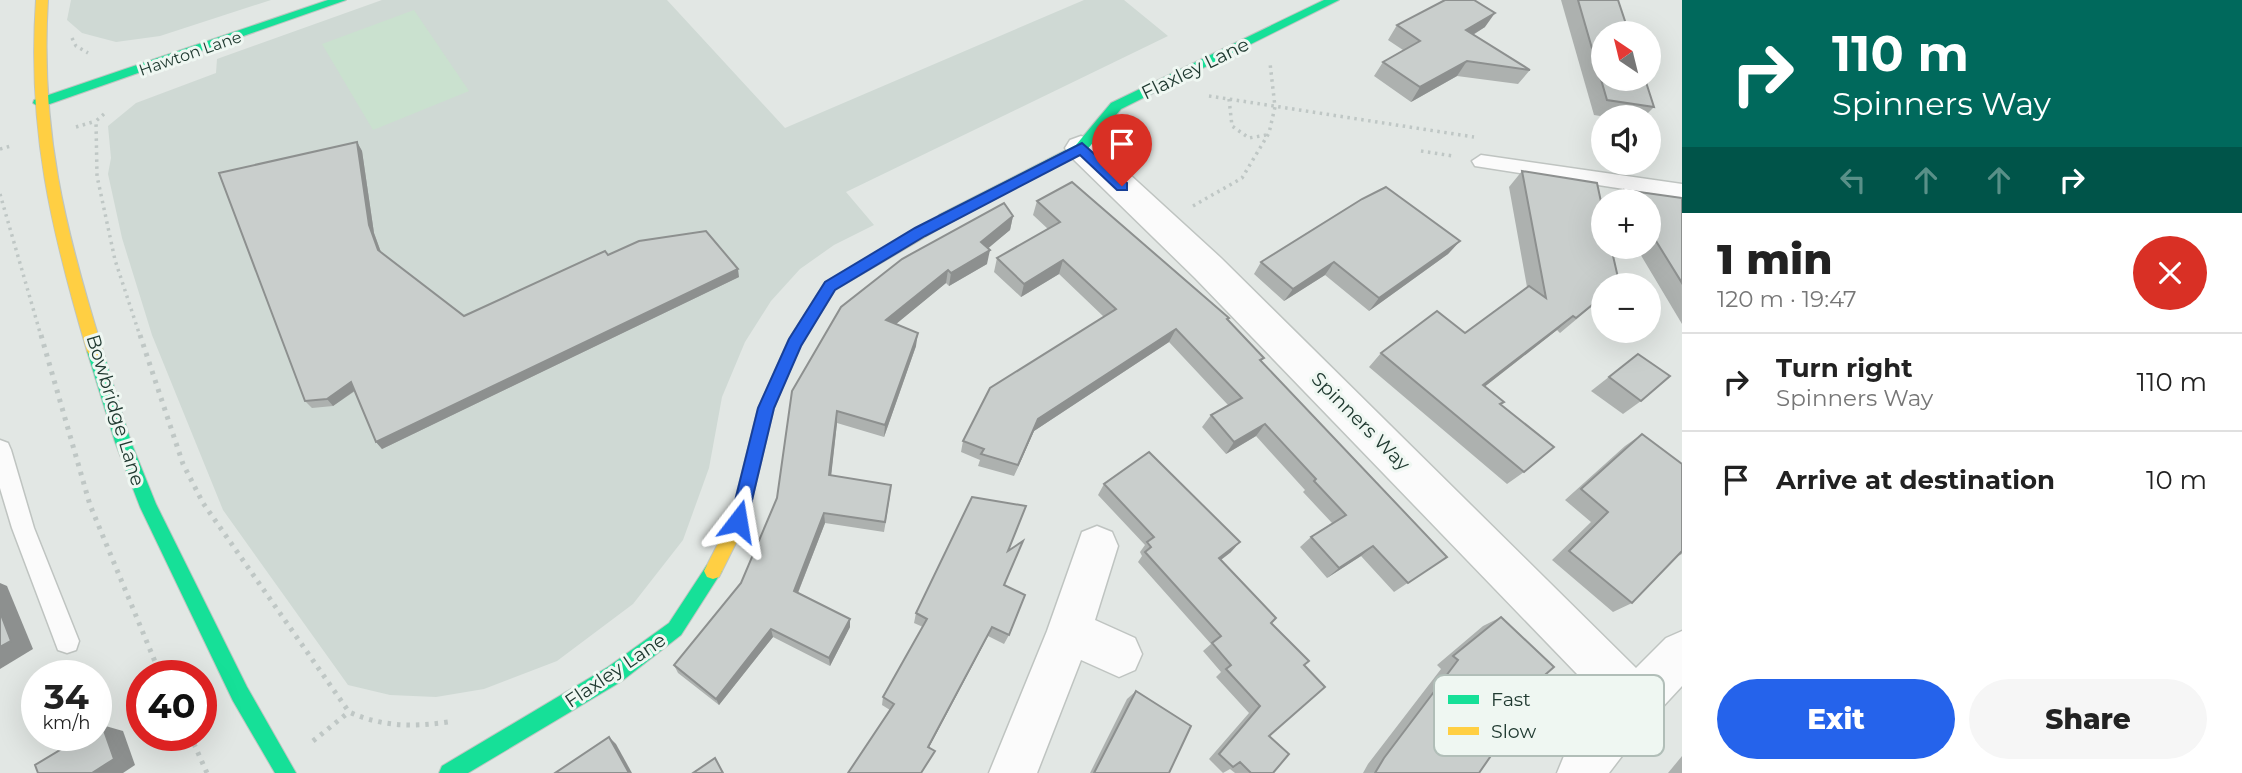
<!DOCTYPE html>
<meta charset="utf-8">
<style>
body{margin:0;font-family:Montserrat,sans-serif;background:#f6f6f6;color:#222;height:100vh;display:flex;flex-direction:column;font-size:26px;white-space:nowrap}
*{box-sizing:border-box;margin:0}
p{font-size:23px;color:#767676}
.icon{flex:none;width:38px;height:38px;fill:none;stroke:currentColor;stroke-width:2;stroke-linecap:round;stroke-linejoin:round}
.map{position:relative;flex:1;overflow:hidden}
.side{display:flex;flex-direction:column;background:#fff;width:560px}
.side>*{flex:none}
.banner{background:#00695c;color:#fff;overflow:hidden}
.needle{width:46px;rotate:325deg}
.fabs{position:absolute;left:1591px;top:21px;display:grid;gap:14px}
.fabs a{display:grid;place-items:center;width:70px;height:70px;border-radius:50%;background:#fff;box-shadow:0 7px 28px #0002;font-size:35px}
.speed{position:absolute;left:21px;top:660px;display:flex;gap:14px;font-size:35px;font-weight:700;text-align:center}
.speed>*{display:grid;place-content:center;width:91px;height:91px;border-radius:50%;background:#fff;box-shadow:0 7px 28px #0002;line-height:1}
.speed small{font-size:18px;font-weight:400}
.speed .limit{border:10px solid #d22;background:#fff;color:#111}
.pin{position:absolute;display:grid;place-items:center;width:60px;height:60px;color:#fff;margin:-72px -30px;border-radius:50% 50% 50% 0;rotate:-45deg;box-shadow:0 0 7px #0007}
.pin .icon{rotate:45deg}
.me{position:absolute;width:77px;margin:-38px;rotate:14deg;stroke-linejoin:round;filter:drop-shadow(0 0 5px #0008)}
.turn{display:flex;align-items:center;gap:24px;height:147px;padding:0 35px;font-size:32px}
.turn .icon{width:91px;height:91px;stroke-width:2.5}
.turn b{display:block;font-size:49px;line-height:60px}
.lanes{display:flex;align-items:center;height:66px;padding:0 35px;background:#0003;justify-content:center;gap:35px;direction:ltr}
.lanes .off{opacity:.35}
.round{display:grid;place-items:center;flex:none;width:74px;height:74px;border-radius:37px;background:#f6f6f6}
.headline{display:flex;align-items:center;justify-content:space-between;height:119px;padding:0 35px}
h1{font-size:42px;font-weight:800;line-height:52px}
.button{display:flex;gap:14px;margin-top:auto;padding:14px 35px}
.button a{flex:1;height:80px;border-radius:42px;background:#2563eb;color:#fff;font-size:28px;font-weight:800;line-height:80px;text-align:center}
.button a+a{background:#f6f6f6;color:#222}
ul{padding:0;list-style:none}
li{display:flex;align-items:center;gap:21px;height:98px;padding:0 35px;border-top:2px solid #e0e0e0}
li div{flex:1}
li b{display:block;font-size:26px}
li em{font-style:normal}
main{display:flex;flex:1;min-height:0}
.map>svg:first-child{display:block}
.built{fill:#cfd9d4}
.green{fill:#cae1cf}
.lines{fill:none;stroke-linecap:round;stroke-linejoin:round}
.lane-casing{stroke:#bfc4c1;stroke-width:3}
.street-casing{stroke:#bfc4c1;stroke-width:3}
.fast-casing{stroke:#bec5c1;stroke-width:2}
.slow-casing{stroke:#bec5c1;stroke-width:2}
.path-far1{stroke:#bfc7c5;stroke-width:3.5;stroke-dasharray:2.5 4.5;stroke-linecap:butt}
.path{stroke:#bfc7c5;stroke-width:5;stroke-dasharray:3.5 6;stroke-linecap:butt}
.lane{fill:#fbfbfb;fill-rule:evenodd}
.street{fill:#fbfbfb;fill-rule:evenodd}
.fast{fill:#16e098;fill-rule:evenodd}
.slow{fill:#ffcf43;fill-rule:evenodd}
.wall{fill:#adb1af}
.shaded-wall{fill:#8d908f}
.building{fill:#c9cecc;stroke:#8d908f;stroke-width:2}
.route{fill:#2563eb;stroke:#184099;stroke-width:2}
.labels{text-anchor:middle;stroke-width:6;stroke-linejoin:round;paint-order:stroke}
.far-street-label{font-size:16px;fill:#203a31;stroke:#eff7f2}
.street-label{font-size:19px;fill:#203a31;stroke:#eff7f2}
.key{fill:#eff7f2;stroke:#b1beb8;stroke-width:2}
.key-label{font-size:19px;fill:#203a31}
</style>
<main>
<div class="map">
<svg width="1682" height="773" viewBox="0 0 1682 773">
<rect width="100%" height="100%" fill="#e2e7e4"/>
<g class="built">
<path d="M71,0h200l-111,36 -44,6 -34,-9 -15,-13z"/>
<path d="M382,0h285l118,128 299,-128h40l44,36 -322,156 28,33 -40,20 -34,24 -29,32 -26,41 -23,55 -13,71 -26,72 -50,64 -76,57 -73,28 -48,8 -46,-2 -42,-10 -125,-175 -71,-175 -30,-97 -14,-64 3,-16 -3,-32 28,-23 80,-30 1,-14z"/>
</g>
<path class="green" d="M414,10l55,81 -96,39 -51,-86z"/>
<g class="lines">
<defs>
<g id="lane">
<path d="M1481,155l201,29v14l-207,-32 -3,-5z"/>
<path d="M0,440l8,3 3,7 23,78 45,113 -3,9 -9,3 -9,-3 -46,-122 -12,-40z"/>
</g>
<g id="street">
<path d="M1081,136l11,4 129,118 415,410 30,-30 16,-7v55l-38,41 -35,46h-52l7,-17 40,-54 -409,-424 -125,-122 -5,-8 5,-8z"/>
<path d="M1097,526l15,6 6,14 -23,74 40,18 7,16 -7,16 -16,7 -38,-17 -44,113h-48l58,-142 35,-99z"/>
</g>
<g id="fast">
<path d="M328,0h18l-302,106 -5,1 -6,-4 1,-3z"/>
<path d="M1324,0h15l-218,109 -35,42 -137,72h-10l-2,-4 2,-4 137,-70 35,-42z"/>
<path d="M95,345l5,1 3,5 28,91 25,62 91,183 49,86h-21l-42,-72 -93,-194 -25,-65 -28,-91 3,-5z"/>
<path d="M713,563l6,2 3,6 -41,64 -59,46 -154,92h-29l3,-7 166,-99 61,-44 38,-58z"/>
</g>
<g id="slow">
<path d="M36,0h12c-8,129 17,229 55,351l-3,5h-10l-3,-5c-36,-122 -60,-222 -51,-351z"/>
<path d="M944,214l5,1 2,4 -2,4 -114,67 -35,56 -26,62 -27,113 -28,56 -6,2 -6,-2 -3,-6 26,-51 28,-112 31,-69 36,-57z"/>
</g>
</defs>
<use href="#lane" class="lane-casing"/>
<use href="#street" class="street-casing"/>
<use href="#fast" class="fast-casing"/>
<use href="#slow" class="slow-casing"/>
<g class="path-far1">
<path d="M72,38l4,8 12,7"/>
<path d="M1209,96l265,41"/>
<path d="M1229,99l3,27 17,12 17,-3"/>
<path d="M104,114l-8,7 1,55 18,84 25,76"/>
<path d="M76,127l20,-6"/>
<path d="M0,149l11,-3"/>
<path d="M1421,151l32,5"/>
<path d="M0,194l41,142"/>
<path d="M1193,206l49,-28 27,-45 6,-26 -5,-44"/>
</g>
<g class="path">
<path d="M41,335l49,170 71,171"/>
<path d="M140,335l43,129 20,39 146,209c34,15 63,15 99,10"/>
<path d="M190,735l17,38"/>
<path d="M313,741l36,-29"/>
</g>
<use href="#lane" class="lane"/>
<use href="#street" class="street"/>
<use href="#fast" class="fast"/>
<use href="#slow" class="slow"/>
</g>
<g class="wall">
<path d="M1561,0h57l36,107 -10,10h-38l-12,-2z"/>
<path d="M1397,25l88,2 -12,8 57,35 -12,14 -61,-8 -46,26 -37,-26 9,-14 20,-12 -15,-10z"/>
<path d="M357,142l5,9 12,82 7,19 83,64 144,-61 131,22 -357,172 -6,-7 -21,-51 -22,15 -21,2 -7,-7z"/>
<path d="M1522,171l81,126 -43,36 -3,-3 -72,56 15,18 24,68 -17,12 -138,-117 12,-14 84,-20 62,-46 -18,-100z"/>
<path d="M1625,190l57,8v126l-46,-77h12v-46h-34z"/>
<path d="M1037,201l190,119 37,38 -3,3 186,196 -53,35 -33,-36 -34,22 -27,-31 11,-10 21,-14 -29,-31 2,-2 -49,-54 -30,18 -24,-27 9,-12 17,-10 -59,-63 -135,89 -20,45 -36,-10 2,-6 -19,-8 2,-11 141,-124 -45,-43 -38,23 -27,-25 3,-14 51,-29 -15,-14z"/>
<path d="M1013,216l-3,14 -23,18v16l-38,22 -3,-3 -50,41 20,22 -32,91 -47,-14 -6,52 59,21 -6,36 -59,-9 -27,70 52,34 -20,39 -57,-29 -54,68 -41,-32 -4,-8 67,-82 36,-85 15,-107z"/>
<path d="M1460,241l-12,13 -79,57 -44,-36 -41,26 -30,-27 7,-12z"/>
<path d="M1638,354l3,47 -18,13 -32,-23z"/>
<path d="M1642,434l40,30v90l-6,3 -44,46 -19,9 -61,-52 39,-38 -26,-22 60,-54z"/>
<path d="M1104,484l127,68 -10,8 83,105 -35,71 4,37h-38l-5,-4 -7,4 -14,-14 40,-46 -33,-36 5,-5 -18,-21 8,-7 -73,-82 4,-6 -2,-4 5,-7 -47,-50z"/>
<path d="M1008,551l-4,35 5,49 -5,9 -16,-8 -59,111 3,10 -42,-47 -8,-5 1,-8 40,-70 -9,-4 2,-10z"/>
<path d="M1501,617l12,86 -34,70h-116l5,-9 73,-95 -4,-4 46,-39z"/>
<path d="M1136,691l33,82h-79l37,-74z"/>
<path d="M1682,756v17h-14z"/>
</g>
<g class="shaded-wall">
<path d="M1495,13l-10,14 -29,18 10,-15z"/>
<path d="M1467,61l-10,15 -46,26 9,-15z"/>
<path d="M357,142l5,9 12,82 9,25 -5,-8 -9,-25z"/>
<path d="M1013,216l-3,14 -31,26 2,-14z"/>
<path d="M1460,241l-12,13 -79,57 10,-13z"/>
<path d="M990,250l-3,14 -38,22 2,-13z"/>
<path d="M1063,260l-4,14 -38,23 3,-13z"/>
<path d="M1334,262l-9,13 -41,26 9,-12z"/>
<path d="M738,269l1,8 -357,172 -6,-7z"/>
<path d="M948,270l-2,13 -61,50 1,-13z"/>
<path d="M1573,316l-16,14 -88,69 14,-14z"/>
<path d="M1176,329l-7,13 -135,89 -20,45 24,-57z"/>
<path d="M918,333l-2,13 -32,91 1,-12z"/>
<path d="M351,382l6,7 -24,17 -6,-7z"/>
<path d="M837,411v12l-7,63 -1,-11z"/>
<path d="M1265,424l-9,12 -30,18 8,-12z"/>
<path d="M824,513l1,10 -30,77 -1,-9z"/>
<path d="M1240,542l-9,10 -21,16 9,-10z"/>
<path d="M1373,546l-12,10 -34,22 12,-10z"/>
<path d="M0,583l7,3 26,63 -33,20z"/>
<path d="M850,619v8l-20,39 -1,-8z"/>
<path d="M992,627l-4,9 -62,117 2,-6z"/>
<path d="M771,629l2,8 -54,68 -3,-6z"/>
<path d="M102,725l21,6 12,34 -12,8h-31z"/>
<path d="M609,737l7,7 16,29h-3z"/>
</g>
<g class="building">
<path d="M1445,0h29l21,13 -29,17 64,40 -63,-9 -47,26 -37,-25 37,-21 -23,-16z"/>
<path d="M1578,0h40l11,33h-26v46h42l9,28 -47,-7z"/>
<path d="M357,142l12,83 9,25 86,66 141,-65 3,4 31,-14 67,-10 32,38 -362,173 -25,-60 -24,17 -22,2 -86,-228z"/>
<path d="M1522,171l75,12 6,28v36h8l8,35 -3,3h-13v11l-27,22 -3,-2 -90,69 21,17 -4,2 54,43 -30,25 -143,-119 56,-42 28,22 64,-47 17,12z"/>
<path d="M1072,182l157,136 -2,1 37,39 -4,2 187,197 -39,26 -35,-37 -34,22 -28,-31 35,-22 -32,-34 2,-2 -51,-55 -31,18 -23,-27 31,-17 -66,-69 -138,90 -20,46 -37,-11 3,-5 -21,-8 27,-53 126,-79 -53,-49 -39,24 -27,-26 63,-36 -23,-21z"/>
<path d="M1386,187l74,54 -81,57 -45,-36 -41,27 -32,-27 101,-63z"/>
<path d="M1625,190l57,8v85l-34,-55v-27h-16z"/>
<path d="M1004,203l9,13 -32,26 9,8 -39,23 -3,-3 -62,50 32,13 -33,92 -48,-14 -8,64 62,10 -6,37 -61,-9 -30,78 56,28 -21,39 -58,-29 -55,70 -42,-34 67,-82 36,-85 15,-107 49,-84 61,-48z"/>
<path d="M1638,354l32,22 -29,25 -32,-24z"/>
<path d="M1642,434l40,30v87l-50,52 -63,-52 39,-39 -27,-23z"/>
<path d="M1149,452l91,90 -21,16 57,60 -5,5 38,38 -5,4 21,22 -56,49 20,18 -16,19h-22l-11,-11 -7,5 -14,-13 41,-48 -34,-37 5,-4 -19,-22 9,-7 -76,-84 6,-5 -4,-5 7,-5 -50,-53z"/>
<path d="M972,497l54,9 -18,45 15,-10 -19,44 21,10 -16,40 -17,-8 -64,120 7,4 -14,22h-73l46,-69 -11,-7 44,-78 -11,-6z"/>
<path d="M0,612l11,29 -11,6z"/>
<path d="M1501,617l53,50 -41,36 9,8 -43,62h-104l9,-15 74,-98 -5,-4z"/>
<path d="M1136,691l55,35 -22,47h-75z"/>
<path d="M102,725l12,34 -22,14h-54l-3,-8 50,-30h11v-7z"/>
<path d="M609,737l20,36h-74z"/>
<path d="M715,758l8,15h-30z"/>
</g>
<path class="route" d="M1082,143l45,40v7h-10l-37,-35 -155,81 -90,54 -34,56 -27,62 -27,113 -9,8 -6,-2 -2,-6 28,-113 31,-69 36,-57 90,-54z"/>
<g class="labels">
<g class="far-street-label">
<text transform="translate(190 53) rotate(-19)" y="6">Hawton Lane</text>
</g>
<g class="street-label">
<text transform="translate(1195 68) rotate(-26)" y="7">Flaxley Lane</text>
<text transform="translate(116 410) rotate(73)" y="7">Bowbridge Lane</text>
<text transform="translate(1361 421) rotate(45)" y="7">Spinners Way</text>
<text transform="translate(615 670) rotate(-34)" y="7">Flaxley Lane</text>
</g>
</g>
<rect x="1434" y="675" width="230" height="81" rx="10" class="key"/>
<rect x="1448" y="695" width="31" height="9" fill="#16e098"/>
<rect x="1448" y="727" width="31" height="8" fill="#ffcf43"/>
<g class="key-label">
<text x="1491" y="706">Fast</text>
<text x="1491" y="738">Slow</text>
</g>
</svg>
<div class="fabs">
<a><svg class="needle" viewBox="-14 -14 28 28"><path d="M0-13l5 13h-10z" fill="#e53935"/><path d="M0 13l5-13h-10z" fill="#767676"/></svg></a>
<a><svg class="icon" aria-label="sound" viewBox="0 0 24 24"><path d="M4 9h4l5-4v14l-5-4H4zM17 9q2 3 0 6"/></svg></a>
<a>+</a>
<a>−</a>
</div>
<div class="speed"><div>34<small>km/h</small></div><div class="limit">40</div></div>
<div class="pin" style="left:1122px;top:186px;background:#d93025"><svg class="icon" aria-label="arrive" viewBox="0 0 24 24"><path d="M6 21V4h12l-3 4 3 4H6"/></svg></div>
<svg class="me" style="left:738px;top:521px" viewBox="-20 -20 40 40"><path d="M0-17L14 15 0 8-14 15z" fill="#2563eb" stroke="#fff" stroke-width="4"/></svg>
</div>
<section class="side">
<div class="banner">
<div class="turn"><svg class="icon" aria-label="right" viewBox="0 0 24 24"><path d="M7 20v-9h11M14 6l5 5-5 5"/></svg><div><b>110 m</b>Spinners Way</div></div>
<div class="lanes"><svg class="icon off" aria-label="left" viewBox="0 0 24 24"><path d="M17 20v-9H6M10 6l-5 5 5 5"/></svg><svg class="icon off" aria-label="ahead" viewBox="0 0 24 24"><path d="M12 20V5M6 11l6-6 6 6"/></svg><svg class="icon off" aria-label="ahead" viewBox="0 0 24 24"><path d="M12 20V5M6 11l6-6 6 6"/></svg><svg class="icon" aria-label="right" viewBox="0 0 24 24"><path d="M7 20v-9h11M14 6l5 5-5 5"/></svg></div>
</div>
<div class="headline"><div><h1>1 min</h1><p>120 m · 19:47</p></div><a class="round" style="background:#d93025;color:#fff"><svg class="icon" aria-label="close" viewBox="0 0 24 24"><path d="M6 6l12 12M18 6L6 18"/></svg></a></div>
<ul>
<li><svg class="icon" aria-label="right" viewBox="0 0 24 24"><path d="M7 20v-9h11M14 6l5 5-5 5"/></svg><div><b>Turn right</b><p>Spinners Way</p></div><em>110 m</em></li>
<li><svg class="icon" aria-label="arrive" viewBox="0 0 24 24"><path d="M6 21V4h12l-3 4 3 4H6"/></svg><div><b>Arrive at destination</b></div><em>10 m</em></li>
</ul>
<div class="button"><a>Exit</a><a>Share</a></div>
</section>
</main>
